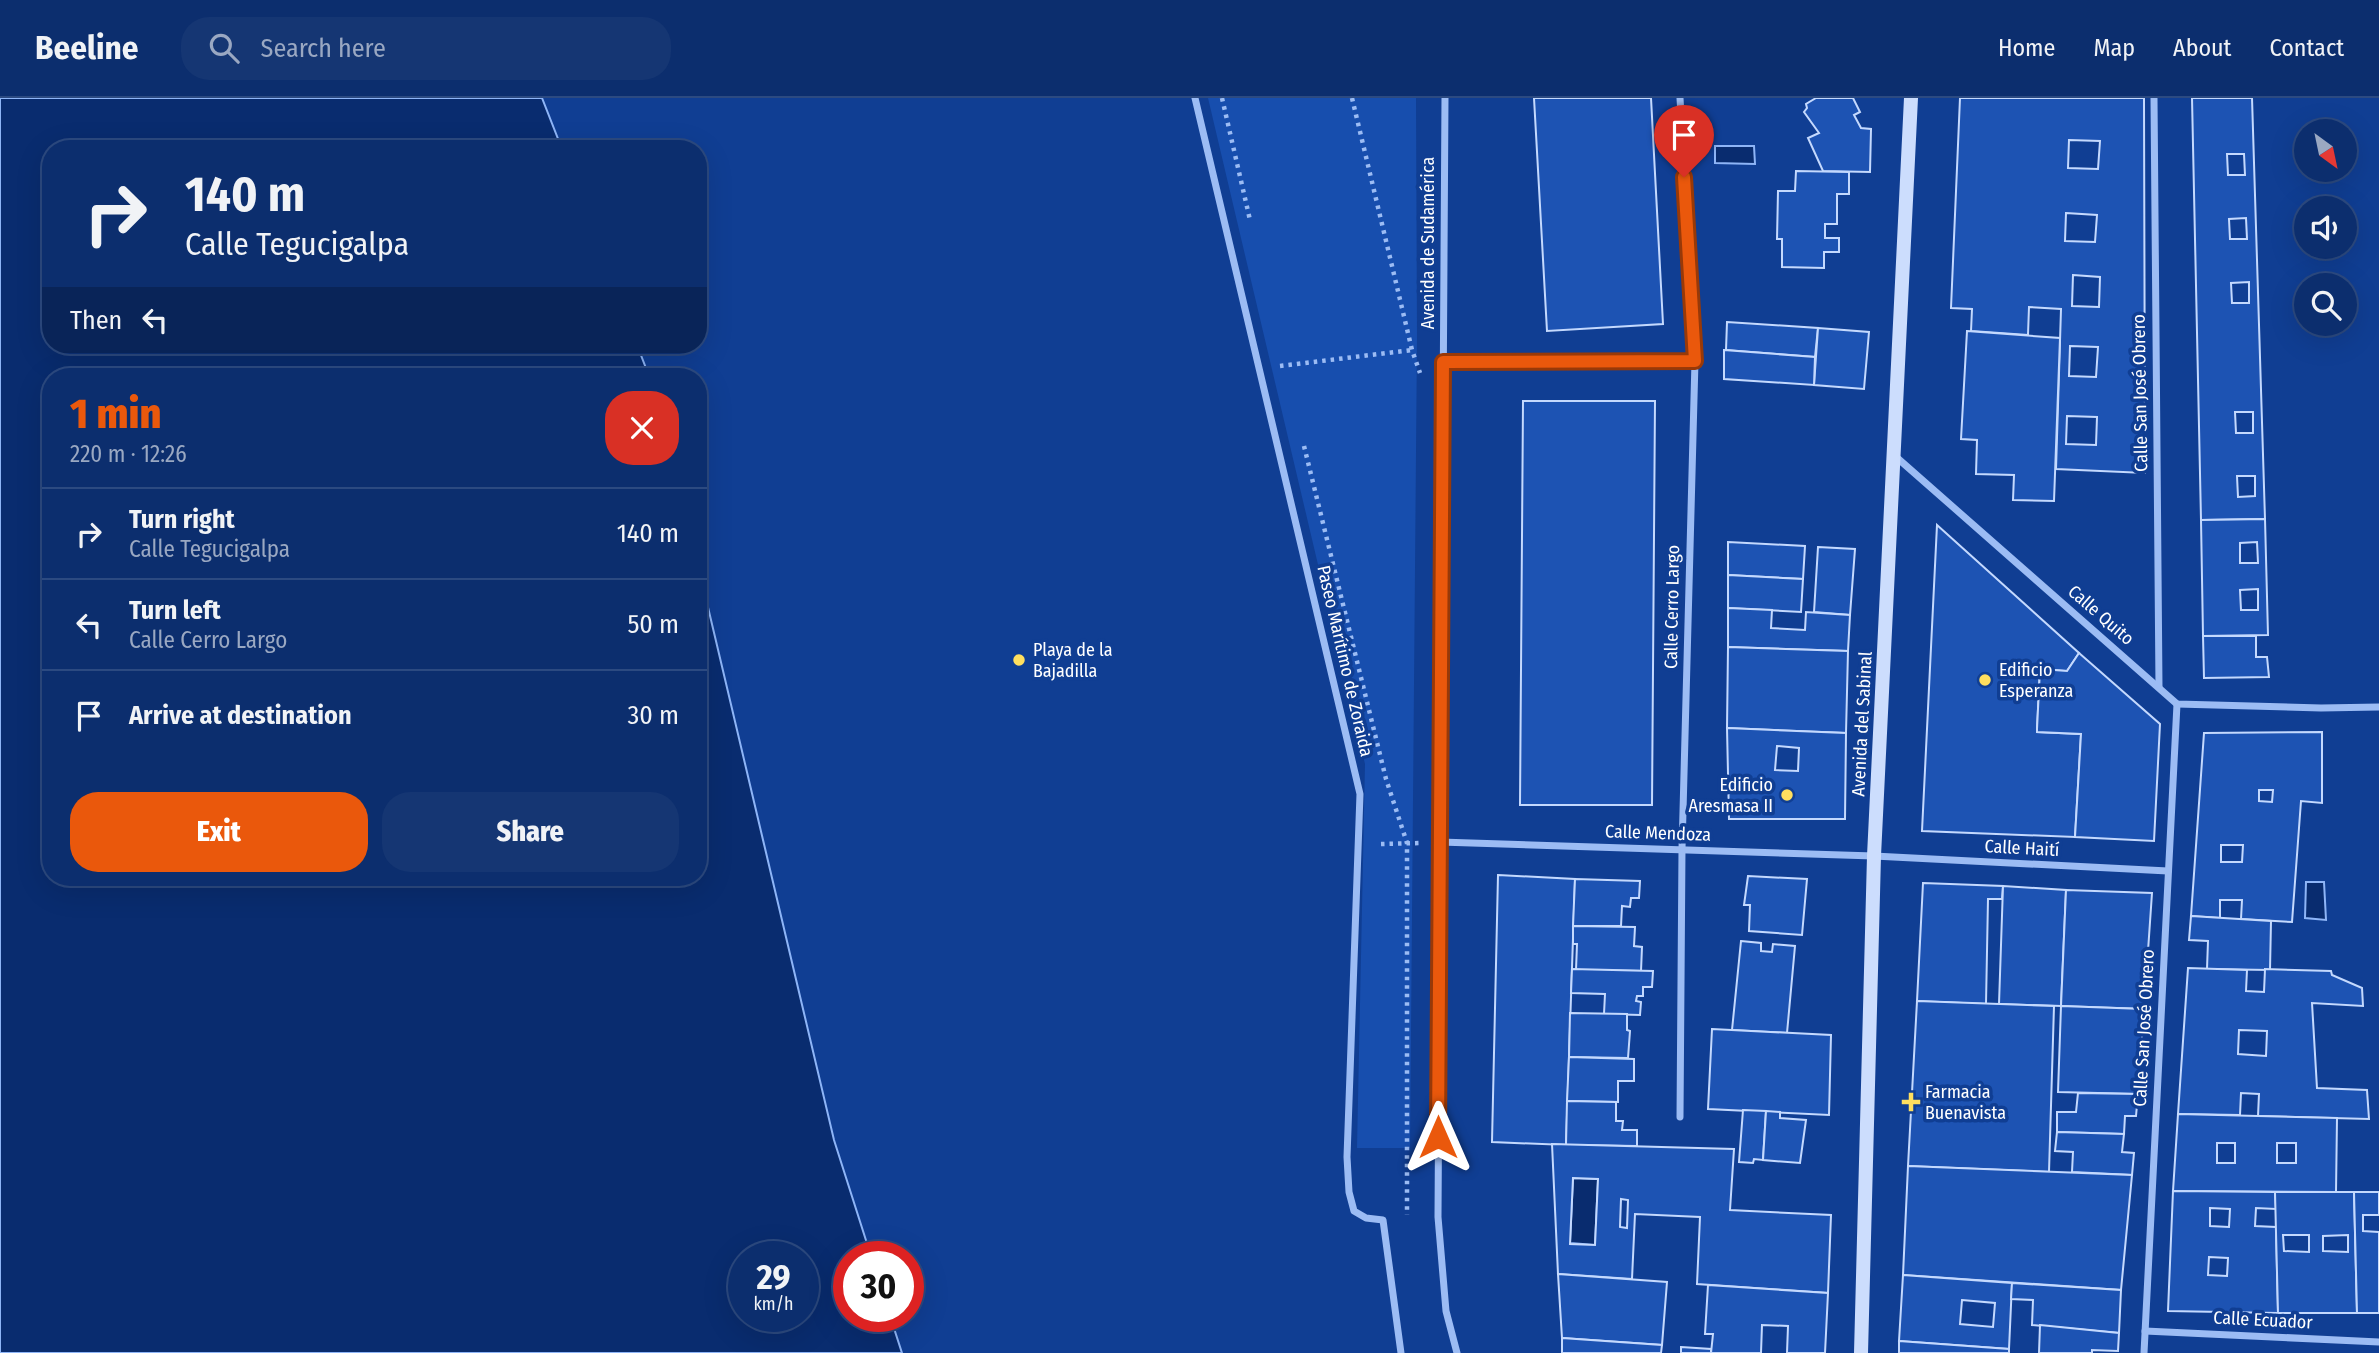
<!DOCTYPE html>
<meta charset="utf-8">
<style>
body{margin:0;font-family:"Fira Sans Condensed",sans-serif;background:#153673;color:#f1f3f6;height:100vh;display:flex;flex-direction:column;font-size:26px;white-space:nowrap}
*{box-sizing:border-box;margin:0}
p{font-size:23px;color:#9aa8c2}
.icon{flex:none;width:38px;height:38px;fill:none;stroke:currentColor;stroke-width:2;stroke-linecap:round;stroke-linejoin:round}
.map{position:relative;flex:1;overflow:hidden}
.panel{position:absolute;left:42px;top:270px;width:665px;height:518px;display:flex;flex-direction:column;background:#0c2e6e;border-radius:28px;box-shadow:0 7px 28px #0002,0 0 0 2px #2c4a81}
.panel>*{flex:none}
.guide{position:absolute;left:42px;top:42px;width:665px;height:214px;border-radius:28px;box-shadow:0 7px 28px #0002,0 0 0 2px #2c4a81;background:#0c2e6e;color:#f1f3f6;overflow:hidden}
.needle{width:46px;rotate:147deg}
.tools{position:absolute;left:2294px;top:21px;display:grid;gap:14px}
.tools a{display:grid;place-items:center;width:63px;height:63px;border-radius:50%;background:#0c2e6e;box-shadow:0 7px 28px #0002,0 0 0 2px #2c4a81;font-size:35px}
.speed{position:absolute;left:728px;top:1143px;display:flex;gap:14px;font-size:35px;font-weight:700;text-align:center}
.speed>*{display:grid;place-content:center;width:91px;height:91px;border-radius:50%;background:#0c2e6e;box-shadow:0 7px 28px #0002,0 0 0 2px #2c4a81;line-height:1}
.speed small{font-size:18px;font-weight:400}
.speed .limit{border:10px solid #d22;background:#fff;color:#111}
.pin{position:absolute;display:grid;place-items:center;width:60px;height:60px;color:#fff;margin:-72px -30px;border-radius:50% 50% 50% 0;rotate:-45deg;box-shadow:0 0 7px #0007}
.pin .icon{rotate:45deg}
.me{position:absolute;width:77px;margin:-38px;rotate:0deg;stroke-linejoin:round;filter:drop-shadow(0 0 5px #0008)}
.turn{display:flex;align-items:center;gap:24px;height:147px;padding:0 28px;font-size:32px}
.turn .icon{width:91px;height:91px;stroke-width:2.5}
.turn b{display:block;font-size:49px;line-height:60px}
.then{display:flex;align-items:center;height:66px;padding:0 28px;background:#0003;gap:14px;font-size:26px}
.round{display:grid;place-items:center;flex:none;width:74px;height:74px;border-radius:28px;background:#153673}
.head{display:flex;align-items:center;justify-content:space-between;height:119px;padding:0 28px}
h1{font-size:42px;font-weight:800;line-height:52px;color:#ea580c}
.primary-button{display:flex;gap:14px;margin-top:auto;padding:14px 28px}
.primary-button a{flex:1;height:80px;border-radius:28px;background:#ea580c;color:#fff;font-size:28px;font-weight:800;line-height:80px;text-align:center}
.primary-button a+a{background:#153673;color:#f1f3f6}
ul{padding:0;list-style:none}
li{display:flex;align-items:center;gap:21px;height:91px;padding:0 28px;border-top:2px solid #2c4a81}
li div{flex:1}
li b{display:block;font-size:26px}
li em{font-style:normal}
header{display:flex;align-items:center;gap:42px;box-sizing:border-box;height:98px;padding:0 35px;background:#0c2e6e;border-bottom:2px solid #2c4a81}
header strong{font-size:33px}
nav{display:flex;gap:38px;margin-inline-start:auto;font-size:24px}
.search{width:490px;height:63px;background:#153673;display:flex;align-items:center;gap:18px;box-sizing:border-box;padding:0 24px;border-radius:28px;color:#9aa8c2;font-size:26px}
.map>svg:first-child{display:block}
.green{fill:#174eae}
.water{fill:#092c6f;stroke:#8eb5f7;stroke-width:2;fill-rule:evenodd}
.building{fill:#1d53b3;stroke:#c4d9fe;stroke-width:2;fill-rule:evenodd}
.lines{fill:none;stroke-linecap:round;stroke-linejoin:round}
.path{stroke:#9cbcf4;stroke-width:4.5;stroke-dasharray:3.5 5;stroke-linecap:butt}
.street{stroke:#9cbcf4;stroke-width:7}
.secondary{stroke:#ccddfd;stroke-width:14}
.route-casing{stroke:#983908;stroke-width:18}
.route{stroke:#ea580c;stroke-width:12}
.poi-dot{fill:#ffdf5f;stroke:#103e93;stroke-width:2.5}
.labels{text-anchor:middle;stroke-width:7;stroke-linejoin:round;paint-order:stroke}
.street-label{font-size:18px;fill:#fff;stroke:#103e93}
.poi-label{font-size:18px;fill:#fff;stroke:#103e93;text-anchor:start}
</style>
<header>
<strong>Beeline</strong>
<div class="search"><svg class="icon" aria-label="search" viewBox="0 0 24 24"><circle cx="10" cy="10" r="6"/><path d="M15 15l6 6"/></svg>Search here</div>
<nav><a>Home</a><a>Map</a><a>About</a><a>Contact</a></nav>
</header>
<div class="map">
<svg width="2379" height="1255" viewBox="0 0 2379 1255">
<rect width="100%" height="100%" fill="#103e93"/>
<path class="green" d="M1208,0h208l1,240 -7,810h-53l8,-384z"/>
<g class="water">
<path d="M0,0h542l20,51h-511v196h586l12,31h-598v501h647v-312l136,575 37,116h-22v60h41l12,37h-902zM803,1158v60h-59v-60z"/>
<path d="M1715,48h39l1,18 -40,-1z"/>
<path d="M2306,784h18l2,38 -21,-2z"/>
<path d="M1573,1080l25,1 -3,66 -25,-2z"/>
</g>
<g class="building">
<path d="M1534,0h117l12,226 -116,7z"/>
<path d="M1816,0h37l7,14 -6,3 7,13 10,1 -1,43 -47,-1 -15,-33 11,-5 -15,-21 3,-4 -1,-4z"/>
<path d="M1960,0h184l1,375 -89,-4 5,-160 -32,-2 -1,28 -57,-4 1,-22 -21,-1zM2069,42l31,1 -2,28 -30,-1zM2066,115l31,2 -2,27 -30,-1zM2073,177l27,2 -1,30 -27,-1zM2070,248l28,1 -2,30 -27,-1zM2067,318l30,1 -1,28 -30,-1z"/>
<path d="M2192,0h60l13,421 -64,1zM2227,56h17l1,21h-17zM2246,120l1,21h-17l-1,-20zM2249,184v21h-17l-1,-20zM2235,314h18v21h-17zM2237,378h18v20l-17,1z"/>
<path d="M1796,73l53,1v22h-12v30h-12v14h14v14h-15v16l-42,-1v-28h-5l1,-48h17z"/>
<path d="M1727,224l91,6 -3,29 -89,-7z"/>
<path d="M1818,230l51,4 -5,57 -50,-4z"/>
<path d="M1967,233l93,7 -6,163 -41,-1 1,-25 -38,-1 1,-34 -16,-1z"/>
<path d="M1724,252l91,7 -1,28 -90,-6z"/>
<path d="M1523,303h132l-3,404h-132z"/>
<path d="M2265,421l3,116 -65,1 -2,-116zM2257,444l1,21h-18v-20zM2258,491v21h-17l-1,-20z"/>
<path d="M1937,427l142,128 -12,18 -27,-2 -3,60v3l44,2 -6,103 -153,-6z"/>
<path d="M1728,444l77,4 -2,33 -75,-4z"/>
<path d="M1818,449l37,2 -5,66 -36,-3z"/>
<path d="M1728,477l75,4 -2,33 -73,-4z"/>
<path d="M1728,510l44,2 -1,18 34,2 1,-18 44,3 -2,36 -120,-4z"/>
<path d="M2203,538h53v21h11l2,20 -65,1z"/>
<path d="M1728,549l120,4 -2,82 -119,-5z"/>
<path d="M2079,555l81,71 -6,117 -79,-4 6,-103 -44,-2v-3l3,-60 27,2z"/>
<path d="M1727,630l119,5 -1,86h-116zM1777,648l22,2 -1,23 -23,-1z"/>
<path d="M2322,634v71l-21,-2 -9,121 -51,-3 1,-19h-22v18l-29,-2 13,-183zM2259,692h14l-1,12 -13,-1zM2221,747h22l-1,17h-21z"/>
<path d="M1498,777l77,4 -9,266 -74,-3z"/>
<path d="M1748,778l59,3 -5,56 -53,-4 1,-26h-6z"/>
<path d="M1575,781l65,2 -1,17h-8l-1,9 -8,-1 -1,20h-48z"/>
<path d="M1923,785l80,3 -1,13h-14l-2,105 -69,-3z"/>
<path d="M2003,788l63,4 -5,116 -62,-2z"/>
<path d="M2066,792l86,3 -8,116 -83,-3z"/>
<path d="M2191,818l80,5 -1,49 -63,-1 1,-28 -19,-1z"/>
<path d="M1573,828l62,1 -1,19 8,1 -1,24 -65,-1 1,-26h-4z"/>
<path d="M1741,843l20,2v8l11,1 1,-8 22,2 -8,87 -55,-3z"/>
<path d="M2188,870l59,2 -1,21 18,1 1,-23 66,2 1,4 30,13 1,18 -51,-3 5,85 50,2 2,29 -111,-3 1,-22 -18,-1 -1,22 -62,-1zM2239,932l28,1 -1,25 -28,-2z"/>
<path d="M1572,871l81,2 -1,16h-9v9h-6l-1,5 5,1 -1,13 -36,-1 1,-20 -34,-1z"/>
<path d="M1917,903l137,5 -5,166 -141,-6z"/>
<path d="M2061,908l83,3 -6,85 -80,-2z"/>
<path d="M1570,915l57,1v16l3,1 -2,27 -59,-1z"/>
<path d="M1712,931l119,6 -2,80 -121,-6z"/>
<path d="M1569,959l65,2v22h-16v21l-51,-1z"/>
<path d="M2078,995l60,1 -2,22h-11l-1,18 -67,-2v-20h19z"/>
<path d="M1567,1003l49,1v19h7l-1,9h15v16l-71,-1z"/>
<path d="M1743,1012l23,1 -3,49 -9,-1 -1,4 -14,-1z"/>
<path d="M1766,1013l14,1v6l26,2 -6,43 -37,-3z"/>
<path d="M2178,1016l159,4 -1,74 -163,-1zM2217,1045h18v20h-18zM2277,1045h19v20h-19z"/>
<path d="M2057,1034l67,2 -2,18 12,1 -2,22 -60,-3 1,-20 -18,-1z"/>
<path d="M1552,1046l182,5 -4,61 101,5 -3,78 -131,-9 3,-67 -65,-3 -3,65 -74,-5zM1573,1080l25,1 -3,66 -25,-1zM1621,1101l7,1 -1,28 -7,-1z"/>
<path d="M1908,1068l224,9 -11,115 -218,-15z"/>
<path d="M2173,1093l102,1 1,17 -20,-1 -1,18 21,1 2,86 -110,-2zM2210,1110l20,1 -1,18 -19,-1zM2209,1159l19,1 -1,18 -19,-1z"/>
<path d="M2275,1094h79l3,121h-79zM2283,1137h26v17l-25,-1zM2348,1137v17l-25,-1v-15z"/>
<path d="M2354,1094h25v23h-16v16l16,1v81h-22z"/>
<path d="M1558,1176l109,8 -5,63 -100,-7z"/>
<path d="M1903,1177l109,8 -3,66 -110,-8zM1962,1202l33,3 -2,24 -33,-3z"/>
<path d="M2012,1185l109,7 -2,43 -87,-8 1,-25 -22,-1z"/>
<path d="M1708,1187l120,8 -3,60h-38l1,-27 -26,-1 -1,28h-50l2,-19h-8z"/>
<path d="M2040,1227l79,8 -1,18 -26,-1v3h-53z"/>
<path d="M1562,1240l100,7 -1,8h-99z"/>
<path d="M1899,1243l110,8v4h-110z"/>
<path d="M1681,1249l30,2v4h-30z"/>
</g>
<g class="lines">
<g class="path">
<path d="M1222,0l28,122"/>
<path d="M1352,0l60,252 8,23"/>
<path d="M1280,268l132,-16"/>
<path d="M1304,348l82,333 21,64v372"/>
<path d="M1381,746l40,-1"/>
</g>
<g class="street">
<path d="M1195,0l165,696 -13,363 2,35 5,19 12,7 17,2 18,133"/>
<path d="M1445,0l-7,1119 8,94 11,42"/>
<path d="M2154,0l5,589"/>
<path d="M1443,264l252,-1"/>
<path d="M1895,358l282,248 144,4 58,-1"/>
<path d="M1440,744l434,14 294,15"/>
<path d="M1680,1019l2,-268 13,-488 -15,-263"/>
<path d="M2145,1233l234,11"/>
<path d="M2144,1255l33,-649"/>
</g>
<path class="secondary" d="M1861,1255l13,-497 37,-758"/>
</g>
<g class="lines">
<defs>
<path id="route" d="M1438,1039l5,-775 252,-1 -11,-184"/>
</defs>
<use href="#route" class="route-casing"/>
<use href="#route" class="route"/>
</g>
<g class="poi-dot">
<circle cx="1019" cy="562" r="7"/>
<circle cx="1985" cy="582" r="7"/>
<circle cx="1787" cy="697" r="7"/>
<path d="M1907.5 993.5h7v7h7v7h-7v7h-7v-7h-7v-7h7z"/>
</g>
<g class="labels">
<g class="street-label">
<text transform="translate(1428 145) rotate(-90)" y="6">Avenida de Sudamérica</text>
<text transform="translate(2140 295) rotate(-91)" y="6">Calle San José Obrero</text>
<text transform="translate(1672 509) rotate(-89)" y="6">Calle Cerro Largo</text>
<text transform="translate(2101 517) rotate(41)" y="6">Calle Quito</text>
<text transform="translate(1345 563) rotate(77)" y="6">Paseo Marítimo de Zoraida</text>
<text transform="translate(1862 626) rotate(-87)" y="6">Avenida del Sabinal</text>
<text transform="translate(1658 735) rotate(2)" y="6">Calle Mendoza</text>
<text transform="translate(2022 750) rotate(3)" y="6">Calle Haití</text>
<text transform="translate(2144 930) rotate(-87)" y="6">Calle San José Obrero</text>
<text transform="translate(2263 1222) rotate(3)" y="6">Calle Ecuador</text>
</g>
<g class="poi-label">
<text x="1033" y="558">Playa de la<tspan x="1033" dy="21">Bajadilla</tspan></text>
<text x="1999" y="578">Edificio<tspan x="1999" dy="21">Esperanza</tspan></text>
<text x="1773" y="693" text-anchor="end">Edificio<tspan x="1773" dy="21">Aresmasa II</tspan></text>
<text x="1925" y="1000">Farmacia<tspan x="1925" dy="21">Buenavista</tspan></text>
</g>
</g>
</svg>
<div class="tools">
<a><svg class="needle" viewBox="-14 -14 28 28"><path d="M0-13l5 13h-10z" fill="#e53935"/><path d="M0 13l5-13h-10z" fill="#9aa8c2"/></svg></a>
<a><svg class="icon" aria-label="sound" viewBox="0 0 24 24"><path d="M4 9h4l5-4v14l-5-4H4zM17 9q2 3 0 6"/></svg></a>
<a><svg class="icon" aria-label="search" viewBox="0 0 24 24"><circle cx="10" cy="10" r="6"/><path d="M15 15l6 6"/></svg></a>
</div>
<div class="speed"><div>29<small>km/h</small></div><div class="limit">30</div></div>
<div class="pin" style="left:1684px;top:79px;background:#d93025"><svg class="icon" aria-label="arrive" viewBox="0 0 24 24"><path d="M6 21V4h12l-3 4 3 4H6"/></svg></div>
<svg class="me" style="left:1438px;top:1039px" viewBox="-20 -20 40 40"><path d="M0-17L14 15 0 8-14 15z" fill="#ea580c" stroke="#fff" stroke-width="4"/></svg>
<div class="guide">
<div class="turn"><svg class="icon" aria-label="right" viewBox="0 0 24 24"><path d="M7 20v-9h11M14 6l5 5-5 5"/></svg><div><b>140 m</b>Calle Tegucigalpa</div></div>
<div class="then">Then<svg class="icon" aria-label="left" viewBox="0 0 24 24"><path d="M17 20v-9H6M10 6l-5 5 5 5"/></svg></div>
</div>
<section class="panel">
<div class="head"><div><h1>1 min</h1><p>220 m · 12:26</p></div><a class="round" style="background:#d93025;color:#fff"><svg class="icon" aria-label="close" viewBox="0 0 24 24"><path d="M6 6l12 12M18 6L6 18"/></svg></a></div>
<ul>
<li><svg class="icon" aria-label="right" viewBox="0 0 24 24"><path d="M7 20v-9h11M14 6l5 5-5 5"/></svg><div><b>Turn right</b><p>Calle Tegucigalpa</p></div><em>140 m</em></li>
<li><svg class="icon" aria-label="left" viewBox="0 0 24 24"><path d="M17 20v-9H6M10 6l-5 5 5 5"/></svg><div><b>Turn left</b><p>Calle Cerro Largo</p></div><em>50 m</em></li>
<li><svg class="icon" aria-label="arrive" viewBox="0 0 24 24"><path d="M6 21V4h12l-3 4 3 4H6"/></svg><div><b>Arrive at destination</b></div><em>30 m</em></li>
</ul>
<div class="primary-button"><a>Exit</a><a>Share</a></div>
</section>
</div>
